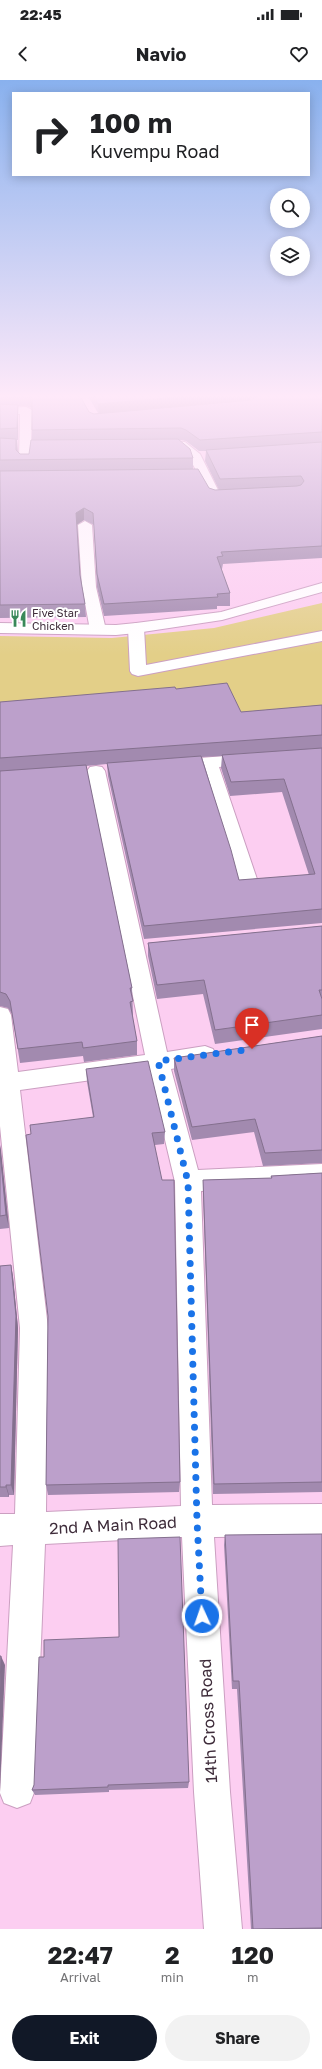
<!DOCTYPE html>
<style>
body{margin:0;font-family:"Golos Text",sans-serif;background:#f2f2f2;color:#202124;height:100vh;display:flex;flex-direction:column;font-size:15px;white-space:nowrap}
*{box-sizing:border-box;margin:0}
p{font-size:13px;color:#757577}
.icon{flex:none;width:22px;height:22px;fill:none;stroke:currentColor;stroke-width:2;stroke-linecap:round;stroke-linejoin:round}
.map{position:relative;height:1849px;overflow:hidden}
.panel{display:flex;flex-direction:column;background:#fff;flex:1}
.panel>*{flex:none}
.guide{position:absolute;left:12px;top:12px;width:298px;height:84px;border-radius:0px;box-shadow:0 2px 10px #0003;background:#fff;color:#202124;overflow:hidden}
.buttons{position:absolute;left:270px;top:108px;display:grid;gap:8px}
.buttons a{display:grid;place-items:center;width:40px;height:40px;border-radius:50%;background:#fff;box-shadow:0 2px 10px #0003;font-size:20px}
.pin{position:absolute;display:grid;place-items:center;width:34px;height:34px;color:#fff;margin:-41px -17px;border-radius:50% 50% 50% 0;rotate:-45deg;box-shadow:0 0 4px #0007}
.pin .icon{rotate:45deg}
.me{position:absolute;width:44px;margin:-22px;rotate:357deg;stroke-linejoin:round;filter:drop-shadow(0 0 3px #0008)}
.turn{display:flex;align-items:center;gap:14px;height:84px;padding:0 12px;font-size:18px}
.turn .icon{width:52px;height:52px;stroke-width:2.5}
.turn b{display:block;font-size:28px;line-height:34px}
.eta{display:flex;justify-content:space-evenly;align-items:center;height:68px;text-align:center}
.eta b{font-size:24px;font-weight:700;line-height:28px}
.cta{display:flex;gap:8px;margin-top:auto;padding:8px 12px}
.cta a{flex:1;height:46px;border-radius:24px;background:#111827;color:#fff;font-size:16px;font-weight:700;line-height:46px;text-align:center}
.cta a+a{background:#f2f2f2;color:#202124}
.status{display:flex;justify-content:space-between;align-items:center;height:28px;padding:0 20px;background:#fff;direction:ltr}
.status svg{height:11px;fill:currentColor}
header{display:flex;justify-content:space-between;align-items:center;height:52px;padding:0 12px;background:#fff;font-size:18px;font-weight:700}
.map>svg:first-child{display:block}
.green{fill:#e3cf88}
.lines{fill:none;stroke-linecap:round;stroke-linejoin:round}
.minor-casing{stroke:#cb9fc1;stroke-width:2}
.major-casing{stroke:#cb9fc1;stroke-width:2}
.minor{fill:#fff;fill-rule:evenodd}
.major{fill:#fff;fill-rule:evenodd}
.wall{fill:#a28aaf;fill-rule:evenodd}
.shaded-wall{fill:#84708e}
.building{fill:#bca0cb;stroke:#84708e}
.route{stroke:#1a73e8;stroke-width:7;stroke-dasharray:0 12.6}
.labels{text-anchor:middle;stroke-width:4;stroke-linejoin:round;paint-order:stroke}
.far-poi-label{font-size:11px;fill:#3e2c3a;stroke:#fff;text-anchor:start}
.near-street-label{font-size:16px;fill:#3e2c3a;stroke:#fff}
</style>
<div class="status"><b>22:45</b><svg viewBox="0 0 49 12"><path d="M0 12V9h3v3zM5 12V6h3v6zM10 12V3h3v9zM15 12V0h3v12zM26 1h20v11H26zM47 4h2v5h-2z"/></svg></div>
<header><svg class="icon" aria-label="back" viewBox="0 0 24 24"><path d="M15 5l-7 7 7 7"/></svg>Navio<svg class="icon" aria-label="heart" viewBox="0 0 24 24"><path d="M12 20l-8-8c-3-5 5-10 8-4 3-6 11-1 8 4z"/></svg></header>
<div class="map">
<svg width="322" height="1849" viewBox="0 0 322 1849">
<rect width="100%" height="100%" fill="#fccef1"/>
<path class="green" d="M322,523v111l-322,-2v-76l112,2 102,-10z"/>
<g class="lines">
<defs>
<g id="minor">
<path d="M26,327l6,3 -1,33 29,-1 6,4 -6,4h-29v11l-6,4 -6,-4 1,-47h-20v-6z"/>
<path d="M166,361l19,1 15,12 19,38h23l1,3 -1,3 -32,1c-8,-13 -18,-46 -32,-50 -5,-2 -11,0 -16,-1l-2,-3 2,-3z"/>
<path d="M85,441l7,4 4,62 10,43 -3,3h-10l-3,-3 -8,-43 -4,-62z"/>
<path d="M136,543l5,2 3,3 2,37 176,-34v10l-184,35 -6,-2 -2,-3 -2,-43 3,-3z"/>
<path d="M252,674l6,1 3,4 -3,4 -39,4 40,118 -3,5 -7,2 -7,-2 -3,-5 -37,-117 -29,2 -6,-1 -3,-4 3,-4 6,-1z"/>
<path d="M96,686l6,1 3,4 62,281 38,-6 8,3 3,6 -3,6 -42,8 27,101 124,-6v20l-121,7 11,314 110,-1v32l-108,1 16,255 12,137h-38l-10,-137 -12,-255 -137,7 -10,246 -5,13 -13,5 -13,-5 -4,-10 13,-248 -13,1v-32h15l5,-186 -20,-202v-119l8,2 3,6 7,57 127,-17 -58,-284 3,-4zM149,992l26,110 6,324 -135,6 2,-184 -28,-238z"/>
</g>
<path id="major" d="M322,503v9l-100,28 -86,13 -20,2 -116,-2v-10l116,2 20,-2 85,-11z"/>
</defs>
<use href="#minor" class="minor-casing"/>
<use href="#major" class="major-casing"/>
<use href="#minor" class="minor"/>
<use href="#major" class="major"/>
</g>
<g class="wall">
<path d="M0,316h80l9,16 5,2 4,-1 -10,-17h234v162l-99,6 -1,5h-1l9,24v13h-13v3l-113,7 -7,-29 -3,-62 -10,-5 -7,5 3,50 5,29 1,13 -86,1zM18,326h8l6,2v32l-3,14h-9l-2,-3 -1,-11h1zM178,360h3l5,1 13,10h7l-1,10 14,29h-4l-6,-2 -16,-19v-11z"/>
<path d="M176,609l65,23 81,-7v218l-178,16 -36,-163 -1,-12 -21,2 46,222 1,27h-1l5,26v14l-53,7 -1,-6 -63,7 -8,-49 -4,-6 -8,-2v-304zM222,676l-1,12 9,28 52,-4 27,83 -70,5 -37,-123z"/>
<path d="M322,846v103l-107,15 -12,-50 -46,5 -9,-43v-13z"/>
<path d="M322,956v127l-59,3 -9,-34 -62,8 -18,-69v-13z"/>
<path d="M86,989l79,63 -1,12 -9,1 25,337 -1,10 -131,3 -2,-10 2,-169 -17,-182 62,-17 -6,-35z"/>
<path d="M0,1065l9,83 -9,1z"/>
<path d="M322,1093v319l-109,2 -10,-301v-13l68,-2v-2z"/>
<path d="M11,1185l2,12 5,51 -4,167h-5v2h-9v-231z"/>
<path d="M322,1454v395h-71l-14,-240h-5l-8,-144 1,-10z"/>
<path d="M189,1702l-1,6 -79,2v2l-74,3 -3,-5 2,-5z"/>
</g>
<g class="shaded-wall">
<path d="M188,316h63v6l-152,12 -1,-10z"/>
<path d="M18,325v35l-1,-12z"/>
<path d="M84,428v12l-8,5v-12z"/>
<path d="M0,1065l1,5 8,78 -3,-13 -6,-63z"/>
<path d="M11,1185l2,12 5,51 -4,167 -3,-10z"/>
<path d="M6,1405l3,10v2l-3,-10z"/>
<path d="M1,1576l4,9 -5,126v-103z"/>
</g>
<g class="building">
<path d="M28,316h52l9,16 5,2 158,-14 5,-4h65v36l-122,8 -14,-10 -5,-2 -149,2v-32z"/>
<path d="M94,316h94l-90,8z"/>
<path d="M0,324l18,1 -1,23 -17,1z"/>
<path d="M0,358l16,1v11l4,4h9l2,-14 147,-1 12,10 3,9 -193,2z"/>
<path d="M322,362v104l-101,6 2,4 -6,1 13,36 -13,1 1,3 -114,7 -7,-30 -4,-61 -9,-5 -8,5 4,62 5,29 -85,1v-134l198,-2 11,19 6,2 82,-4 4,-1 3,-4 -3,-5 -81,3 -14,-29z"/>
<path d="M227,603l14,29 81,-7v30l-322,23v-56l175,-15 1,2z"/>
<path d="M322,668v161l-178,17 -37,-163 94,-7 30,94 8,30 76,-6 -31,-95 -53,3 -9,-27z"/>
<path d="M86,685l46,223h-2l3,13 -3,1 7,39 -54,7 -1,-6 -64,7 -8,-48 -4,-7 -6,-2v-221z"/>
<path d="M322,846v64h-3l3,9v16l-107,15 -11,-50 -47,5 -9,-42z"/>
<path d="M322,956v114l-57,3 -10,-34 -63,8 -18,-69z"/>
<path d="M148,981l17,71 -13,1 10,47h12l6,302 -134,3 2,-169 -22,-181 5,-1 -1,-9 64,-8 -8,-48z"/>
<path d="M0,1072l6,63 -6,1z"/>
<path d="M322,1093v309l-108,2 -11,-304 69,-2 -1,-2z"/>
<path d="M11,1185l5,51 -5,169h-5v2h-6v-221z"/>
<path d="M322,1454v394l-69,1 -14,-248h-6l-8,-146z"/>
<path d="M180,1457l9,245 -81,3v2l-76,3 2,-5 5,-128h5v-17l75,-3 -1,-98z"/>
<path d="M0,1576h1l-1,32z"/>
</g>
<linearGradient id="sky" x2="0" y2="1"><stop stop-color="#89b1ee"/><stop offset="0.55" stop-color="#fee9f9"/><stop offset="1" stop-color="#fee9f9" stop-opacity="0"/></linearGradient>
<rect width="322" height="575" fill="url(#sky)"/>
<g class="lines">
<path class="route" d="M202,1536l-5,-95 -9,-339 -30,-121 94,-12"/>
</g>
<defs>
<symbol id="restaurant-bare" viewBox="-9 -9 18 18"><path d="M-5-6h1v4h1v-4h1v4h1v-4h1v5L-1.5 .5V6h-2V.5L-5-1ZM5-6V6H3V1.5H1.5Q1.5-4 5-6Z" fill="#398859" stroke="#fff" stroke-width="2.5" paint-order="stroke"/></symbol>
</defs>
<g fill-rule="evenodd">
<use href="#restaurant-bare" x="6" y="526" width="25" height="25"/>
</g>
<g class="labels">
<g class="far-poi-label">
<text x="32" y="537">Five Star<tspan x="32" dy="13">Chicken</tspan></text>
</g>
<g class="near-street-label">
<text transform="translate(113 1445) rotate(-3)" y="6">2nd A Main Road</text>
<text transform="translate(208 1641) rotate(-93)" y="6">14th Cross Road</text>
</g>
</g>
</svg>
<div class="buttons">
<a><svg class="icon" aria-label="search" viewBox="0 0 24 24"><circle cx="10" cy="10" r="6"/><path d="M15 15l6 6"/></svg></a>
<a><svg class="icon" aria-label="layers" viewBox="0 0 24 24"><path d="M12 4l9 5-9 5-9-5zM3 14l9 5 9-5"/></svg></a>
</div>
<div class="pin" style="left:252px;top:969px;background:#d93025"><svg class="icon" aria-label="arrive" viewBox="0 0 24 24"><path d="M6 21V4h12l-3 4 3 4H6"/></svg></div>
<svg class="me" style="left:202px;top:1536px" viewBox="-20 -20 40 40"><circle r="17" fill="#1a73e8" stroke="#fff" stroke-width="3"/><path d="M0-11L8 9 0 5-8 9z" fill="#fff"/></svg>
<div class="guide">
<div class="turn"><svg class="icon" aria-label="right" viewBox="0 0 24 24"><path d="M7 20v-9h11M14 6l5 5-5 5"/></svg><div><b>100 m</b>Kuvempu Road</div></div>
</div>
</div>
<section class="panel">
<div class="eta">
<div><b>22:47</b><p>Arrival</p></div>
<div><b>2</b><p>min</p></div>
<div><b>120</b><p>m</p></div>
</div>
<div class="cta"><a>Exit</a><a>Share</a></div>
</section>
